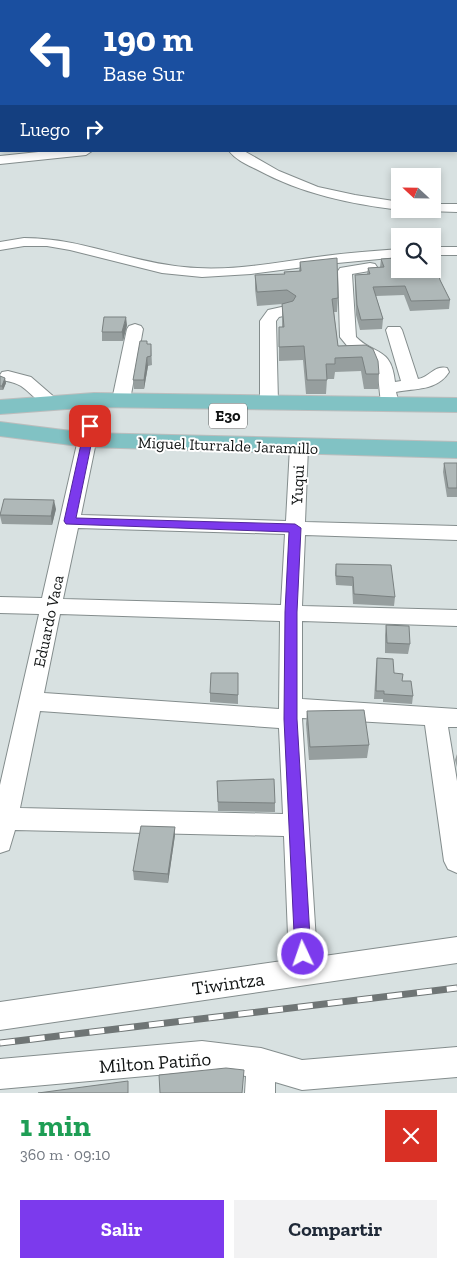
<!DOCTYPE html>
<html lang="es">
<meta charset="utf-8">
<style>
body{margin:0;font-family:"Zilla Slab",serif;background:#f2f2f3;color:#1f2937;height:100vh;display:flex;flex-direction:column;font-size:19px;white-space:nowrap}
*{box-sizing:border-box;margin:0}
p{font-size:16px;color:#747a83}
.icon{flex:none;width:28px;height:28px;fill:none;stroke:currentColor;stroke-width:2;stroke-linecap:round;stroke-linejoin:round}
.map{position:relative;height:1093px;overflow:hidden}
.panel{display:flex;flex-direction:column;background:#fff;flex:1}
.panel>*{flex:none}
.guide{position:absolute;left:0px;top:0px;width:458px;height:152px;box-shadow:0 2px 8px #0003;background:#1a4fa0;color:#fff;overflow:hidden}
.needle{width:32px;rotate:292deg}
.controls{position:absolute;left:391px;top:168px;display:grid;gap:10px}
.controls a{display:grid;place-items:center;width:50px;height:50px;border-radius:0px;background:#fff;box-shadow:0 2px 8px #0003;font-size:25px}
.pin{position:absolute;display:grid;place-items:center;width:42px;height:42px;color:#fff;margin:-21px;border-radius:10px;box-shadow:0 2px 8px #0006}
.me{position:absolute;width:55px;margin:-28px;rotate:357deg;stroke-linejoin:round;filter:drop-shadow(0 0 4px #0008)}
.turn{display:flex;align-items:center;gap:18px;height:105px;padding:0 20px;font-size:22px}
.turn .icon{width:65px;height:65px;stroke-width:2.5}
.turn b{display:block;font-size:35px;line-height:42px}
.then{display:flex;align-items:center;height:48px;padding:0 20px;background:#0003;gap:10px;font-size:19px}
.round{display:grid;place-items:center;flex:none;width:52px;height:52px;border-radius:0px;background:#f2f2f3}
.head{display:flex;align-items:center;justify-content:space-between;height:85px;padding:0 20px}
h1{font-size:30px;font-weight:700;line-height:38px;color:#1e9e55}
.cta{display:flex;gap:10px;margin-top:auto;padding:10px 20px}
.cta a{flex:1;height:58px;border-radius:0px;background:#7c3aed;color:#fff;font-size:20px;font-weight:700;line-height:58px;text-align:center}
.cta a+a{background:#f2f2f3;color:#1f2937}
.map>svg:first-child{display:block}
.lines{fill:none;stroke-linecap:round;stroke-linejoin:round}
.minor-casing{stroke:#848d8d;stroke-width:2}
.major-casing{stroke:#bcbdbd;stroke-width:2}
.minor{fill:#fff;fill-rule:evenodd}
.major{fill:#81c2c4;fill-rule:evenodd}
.rail-casing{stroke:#6f7575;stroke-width:7}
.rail{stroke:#fff;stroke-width:5;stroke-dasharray:15;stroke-linecap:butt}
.wall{fill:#969e9e}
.shaded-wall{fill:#7a8181}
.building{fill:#afb8b8;stroke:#7a8181}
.route{fill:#7c3aed;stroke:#51269a}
.labels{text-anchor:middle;stroke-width:4;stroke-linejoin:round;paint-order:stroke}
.shield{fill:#fff;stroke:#575959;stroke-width:1}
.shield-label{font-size:15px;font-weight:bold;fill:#0f1212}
.street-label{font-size:16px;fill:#0f1212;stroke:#fff}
.near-street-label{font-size:19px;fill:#0f1212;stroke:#fff}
</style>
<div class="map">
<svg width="457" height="1093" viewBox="0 0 457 1093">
<rect width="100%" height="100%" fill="#d8e1e1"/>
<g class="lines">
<defs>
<g id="minor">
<path d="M41,0h11l1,1h-11z"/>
<path d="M390,0h13l1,1h-13z"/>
<rect x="456" y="12" width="1" height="6"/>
<rect x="0" y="33" width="1" height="7"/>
<path d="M1,140v8l-1,1v-8z"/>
<path d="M48,151h44l-6,4 -86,9v-8z"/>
<path d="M229,151h15l35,20 39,16 37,8 45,7v7h5l-5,1c-49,-6 -98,-16 -142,-40 -10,-5 -22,-10 -29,-19z"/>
<path d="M432,204h25v8l-30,-1 -1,-2h6z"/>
<path d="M24,238c58,0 104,24 160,29 44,5 89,-4 133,-10 27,-4 55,-6 83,-8v8l-73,7 -76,10 -49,3 -40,-4 -92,-23 -23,-4h-23l-24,4v-8z"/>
<rect x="432" y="247" width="25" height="8"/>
<path d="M370,263l5,1 2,3 -2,3 -23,4 4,63c19,19 35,9 39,45l6,-1 -15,-51 2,-3h12l2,3 16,49c12,-2 16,-14 29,-11l2,4c-12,19 -33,16 -53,20l3,12 -3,4 -6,1 -6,-1 -3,-4 -3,-29 -5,-13 -24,-14 -9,-11 -2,-66 2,-3z"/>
<path d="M286,306l5,2 3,3 -3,3 -12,3 -3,4 2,81 -3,4 -6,1 -6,-1 -3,-4v-81l8,-11z"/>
<path d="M135,324l6,2 2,3 -13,71 -3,4 -6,1 -6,-1 -3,-4 15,-71 2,-3z"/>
<path d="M8,371l23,6 30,26 -3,4c-15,3 -25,-13 -37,-21 -5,-3 -13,-5 -19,-6l-2,-5 2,-3z"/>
<path d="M92,395l6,1 3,4 1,13 -21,102 205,6 4,-74 3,-4 6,-2 6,2 3,4 -3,75 152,4v14l-152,-5 -3,71 155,4v16l-155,-5v78l155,10v18h-9l9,54v92l-9,-4 -4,-8 -19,-136 -123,-7 15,239 140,-20v26l-457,67v-28l289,-42 -5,-124 -269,-6 -6,20 -9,3v-68l39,-171 -39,-1v-16l42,1 42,-185 -1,-13 3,-4zM78,528l207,6 -4,71 -218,-6zM60,614l220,7 -1,88 -235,-16zM40,711l239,17 4,86 -263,-6z"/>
<path d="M202,1041l59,7 41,12 155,-13v30l-155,13 -27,-8v11h-30l1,-17 -44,-5 -202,18v-30z"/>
</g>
<g id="major">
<path d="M94,393l363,5v14l-363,-5 -94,7v-14z"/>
<path d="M0,422l87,11 370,9v16l-370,-11 -87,-11z"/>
</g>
</defs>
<use href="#minor" class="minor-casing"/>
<use href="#major" class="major-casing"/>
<use href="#minor" class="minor"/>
<use href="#major" class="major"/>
<defs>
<path id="rail" d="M0,1043l457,-55"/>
</defs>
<use href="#rail" class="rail-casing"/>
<use href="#rail" class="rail"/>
</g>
<g class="wall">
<path d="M394,256l46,24 10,20 -1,9 -39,2 -6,-16 -28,1 7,23 -1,10 -22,1 -4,-15 -1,-30v-10l12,-1 1,-6 12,-1 1,-8h13z"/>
<path d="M300,262l38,36 -1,14h-3l4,34 28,-1 13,29 -1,15h-14l-3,-18 -26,1 -1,7h-7l-1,15h-20l-3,-34 -24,1v-34h3v-23l-25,2 -2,-17v-14l29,-1v-2l15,-1z"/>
<path d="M127,325l-4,16h-21v-9z"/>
<path d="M147,344h4l1,21 -4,1 -4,23h-10l-1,-9z"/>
<path d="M0,376l6,7 -3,7h-3z"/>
<path d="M444,463h13v34h-10l-4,-25z"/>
<path d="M56,509l-4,16 -50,-1 -2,-8v-2z"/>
<path d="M336,564l59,33 -1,9 -41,-2 -1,-18 -16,-1 -1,-12z"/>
<path d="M386,625l24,19 -2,10 -23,-1v-18z"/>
<path d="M377,658l25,23 11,15 -1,8 -29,-2v-3h-9l2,-33z"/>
<path d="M238,673v31l-28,-2v-9z"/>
<path d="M307,711l62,34 -2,13 -58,2 -3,-36z"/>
<path d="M457,754v13l-2,-7z"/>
<path d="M217,781l58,22v9l-57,-1z"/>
<path d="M175,835l-7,48 -34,-3 -1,-9z"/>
</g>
<g class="shaded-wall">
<path d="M126,317l1,8 -4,16 -1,-9z"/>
<path d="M147,357l1,9 -4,23v-9z"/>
<path d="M5,378l1,5 -3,7 -1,-4z"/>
<path d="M54,500l2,9 -4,16 -1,-9z"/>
<path d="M175,827v8l-7,48v-9z"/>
</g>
<g class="building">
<path d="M0,10l1,1v8l-1,1z"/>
<path d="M1,79v39h-1v-38z"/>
<path d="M433,255l7,25 10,20 -39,1 -6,-15 -32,1 10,32 -22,1 -4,-15 -2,-30 15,-1 -2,-6 16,-1 -3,-8 14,-1 -1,-2h6v13h32z"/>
<path d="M337,258l1,40 -6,1 6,47 28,-1 7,4 5,12 1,13h-13l-4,-17 -27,1v6h-9l1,16h-20l-3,-34 -25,1v-20h5l-2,-23 11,-3 3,-5 -9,-6 -30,2 -2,-17 30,-1 -1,-2 17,-1 -1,-9z"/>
<path d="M104,317h22l-4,15h-20z"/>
<path d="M140,341h7v3h4v12l-4,1 -3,23h-11z"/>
<path d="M0,376l5,2 -3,8h-2z"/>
<path d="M444,463h13v25h-9z"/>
<path d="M4,499l50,1 -3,16 -51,-1z"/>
<path d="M336,564l55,1 4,32 -41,-3 -1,-17 -17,-1z"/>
<path d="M386,625l23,1 1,18 -23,-1z"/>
<path d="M377,658l16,1 1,14 9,1 -1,7h9l2,15 -29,-2v-3h-8z"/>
<path d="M211,673h27v22l-28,-2z"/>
<path d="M364,710l5,35 -59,2 -3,-36z"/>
<path d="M274,779l1,24 -57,-1 -1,-21z"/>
<path d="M141,826l34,1 -7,47 -35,-3z"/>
<path d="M226,1068l18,2 -2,23h-82l-1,-18z"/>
<path d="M128,1081v12h-90z"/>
</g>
<path class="route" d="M90,423l5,3 -19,92 219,6 6,4 -4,84v107l14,235 -3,5 -5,2 -6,-2 -2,-5 -11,-235 1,-107 4,-80 -223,-8 -2,-3 21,-95z"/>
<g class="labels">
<rect class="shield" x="209" y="403.5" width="38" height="25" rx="4"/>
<g class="shield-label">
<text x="228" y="421">E30</text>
</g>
<g class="street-label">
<text transform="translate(228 445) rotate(2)" y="6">Miguel Iturralde Jaramillo</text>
<text transform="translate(297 485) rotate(-87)" y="6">Yuqui</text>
<text transform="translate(48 621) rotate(-78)" y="6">Eduardo Vaca</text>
</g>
<g class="near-street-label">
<text transform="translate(228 983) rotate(-8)" y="7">Tiwintza</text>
<text transform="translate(155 1062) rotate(-4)" y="7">Milton Patiño</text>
</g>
</g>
</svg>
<div class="controls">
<a><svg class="needle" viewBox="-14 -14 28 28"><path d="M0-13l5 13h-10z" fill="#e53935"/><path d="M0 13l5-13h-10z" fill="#747a83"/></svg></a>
<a><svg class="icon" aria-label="search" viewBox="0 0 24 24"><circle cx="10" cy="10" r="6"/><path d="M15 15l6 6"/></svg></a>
</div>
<div class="pin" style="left:90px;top:426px;background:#d93025"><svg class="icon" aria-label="arrive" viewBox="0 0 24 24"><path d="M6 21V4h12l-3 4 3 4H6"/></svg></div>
<svg class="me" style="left:303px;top:954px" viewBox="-20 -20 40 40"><circle r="17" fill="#7c3aed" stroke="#fff" stroke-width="3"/><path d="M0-11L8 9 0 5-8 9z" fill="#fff"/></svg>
<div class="guide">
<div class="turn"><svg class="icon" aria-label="left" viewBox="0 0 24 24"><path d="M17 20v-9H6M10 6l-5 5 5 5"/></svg><div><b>190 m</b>Base Sur</div></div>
<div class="then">Luego<svg class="icon" aria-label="right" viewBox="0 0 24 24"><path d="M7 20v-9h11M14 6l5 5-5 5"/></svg></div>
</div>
</div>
<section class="panel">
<div class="head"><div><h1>1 min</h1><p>360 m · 09:10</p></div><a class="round" style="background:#d93025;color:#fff"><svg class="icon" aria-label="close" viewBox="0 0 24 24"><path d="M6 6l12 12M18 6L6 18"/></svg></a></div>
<div class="cta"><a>Salir</a><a>Compartir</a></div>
</section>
